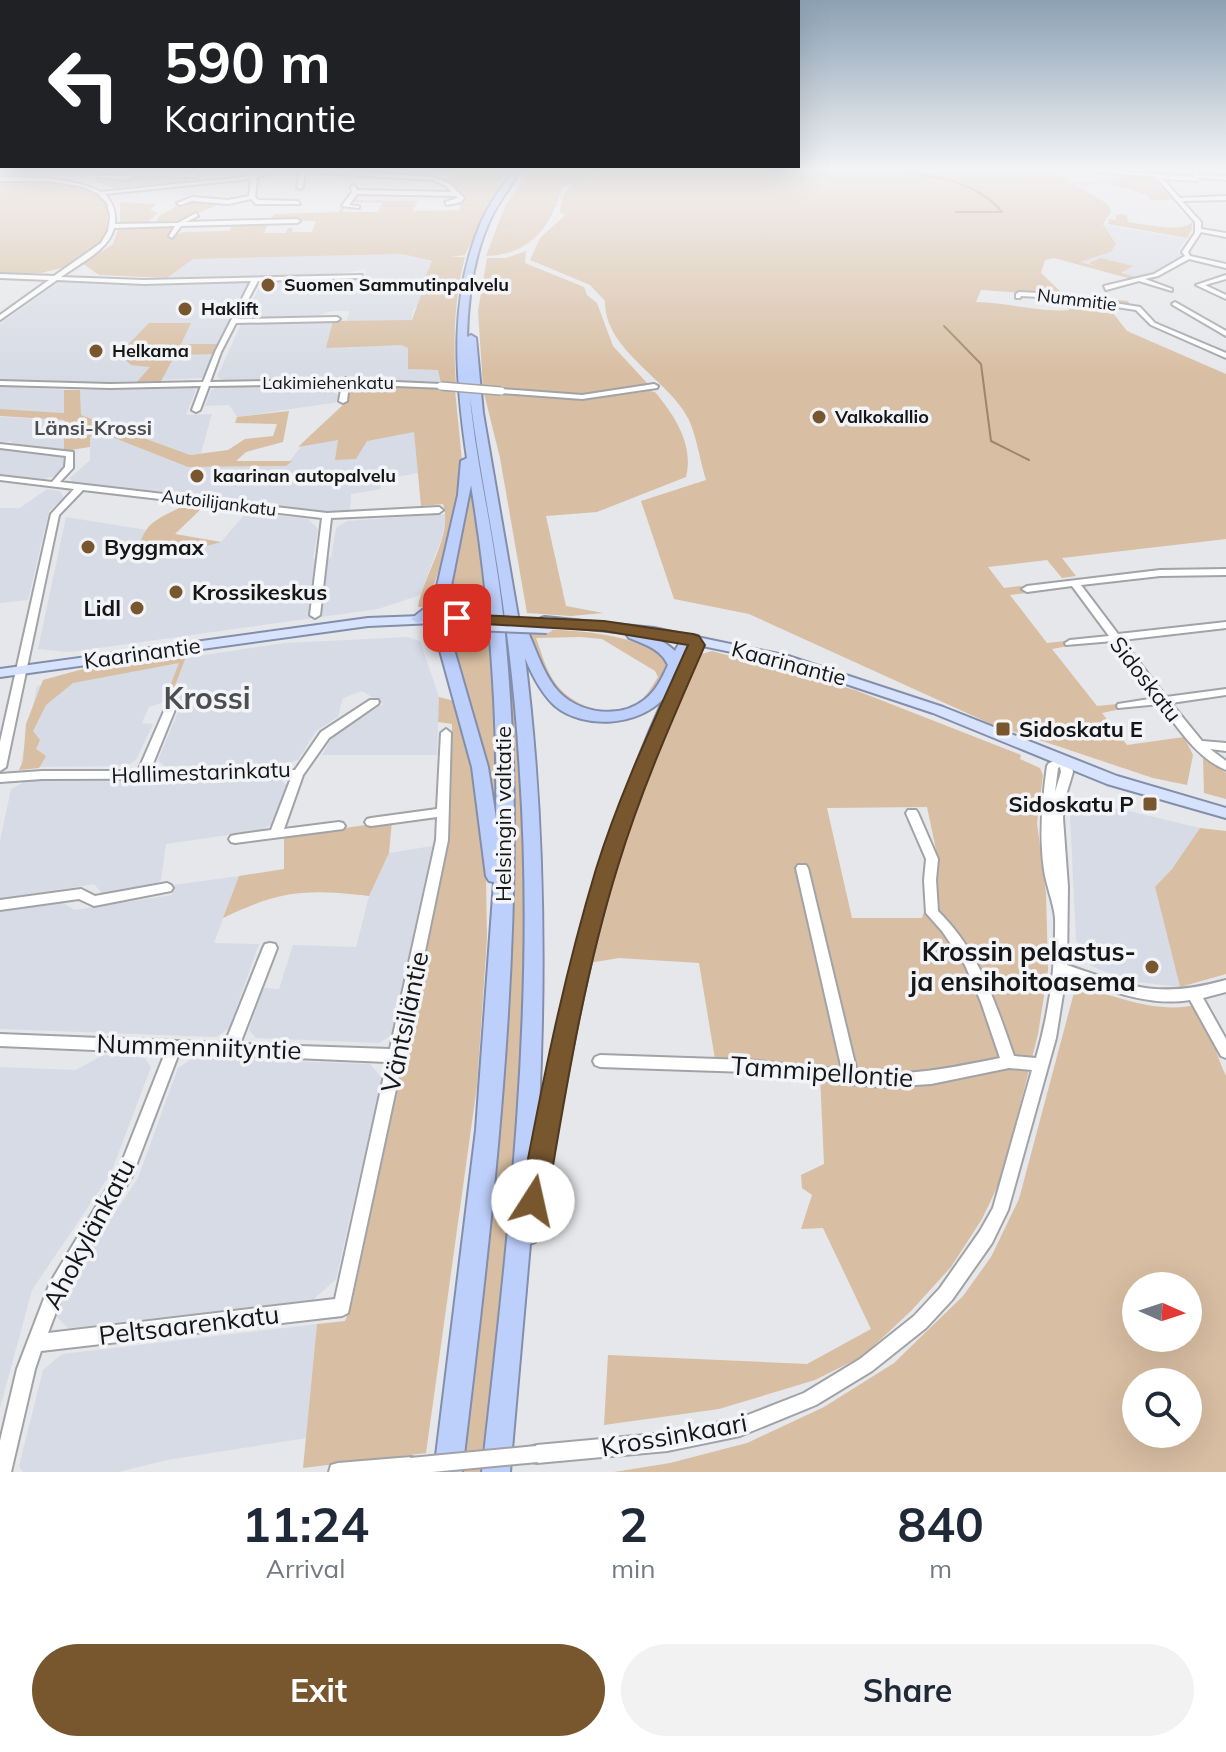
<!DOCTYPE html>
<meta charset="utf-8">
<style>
body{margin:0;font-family:Mulish,sans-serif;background:#f2f2f3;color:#1f2937;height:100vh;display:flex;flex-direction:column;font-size:30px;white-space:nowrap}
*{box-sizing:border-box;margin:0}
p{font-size:26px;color:#747a83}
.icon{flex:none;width:44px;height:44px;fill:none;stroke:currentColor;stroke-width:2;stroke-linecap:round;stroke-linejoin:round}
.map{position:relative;height:1472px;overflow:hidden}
.sheet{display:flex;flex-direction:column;background:#fff;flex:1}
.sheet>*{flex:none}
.top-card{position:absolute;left:0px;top:0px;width:800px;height:168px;box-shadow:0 8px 32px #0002;background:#202124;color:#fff;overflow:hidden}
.needle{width:52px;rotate:93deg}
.tools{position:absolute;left:1122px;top:1272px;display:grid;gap:16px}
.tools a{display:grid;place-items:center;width:80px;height:80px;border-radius:50%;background:#fff;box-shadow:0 8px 32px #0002;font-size:40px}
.pin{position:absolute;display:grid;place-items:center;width:68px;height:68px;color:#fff;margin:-34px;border-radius:16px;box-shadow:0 4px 12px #0006}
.me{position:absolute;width:88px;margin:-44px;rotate:10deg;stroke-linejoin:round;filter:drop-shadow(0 0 6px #0008)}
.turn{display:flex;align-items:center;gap:28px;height:168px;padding:0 32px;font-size:36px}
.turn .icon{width:104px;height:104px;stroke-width:2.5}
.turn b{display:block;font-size:56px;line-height:68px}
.eta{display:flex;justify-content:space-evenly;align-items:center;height:136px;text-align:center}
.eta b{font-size:48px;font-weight:700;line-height:56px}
.primary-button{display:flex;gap:16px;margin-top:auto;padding:16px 32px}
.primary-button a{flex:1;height:92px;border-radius:48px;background:#78562e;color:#fff;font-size:32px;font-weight:700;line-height:92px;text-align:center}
.primary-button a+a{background:#f2f2f3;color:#1f2937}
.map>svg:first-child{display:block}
.built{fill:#d7dbe5}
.green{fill:#d8bea2;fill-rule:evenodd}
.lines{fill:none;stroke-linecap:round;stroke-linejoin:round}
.stream{stroke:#a18567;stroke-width:2}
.minor-casing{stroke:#a2a3a6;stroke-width:4}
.major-casing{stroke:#838eab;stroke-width:4}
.highway-casing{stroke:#838eab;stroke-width:4}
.minor{fill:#fff;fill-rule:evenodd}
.major{fill:#d7e2fd;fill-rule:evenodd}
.highway{fill:#bdcffb;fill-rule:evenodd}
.minor-bridge-far1-casing{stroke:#a2a3a6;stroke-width:10;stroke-linecap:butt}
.minor-bridge-casing{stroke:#a2a3a6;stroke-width:20;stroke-linecap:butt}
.major-bridge-casing{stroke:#838eab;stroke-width:16;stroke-linecap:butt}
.minor-bridge-far1{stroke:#fff;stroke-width:7}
.minor-bridge{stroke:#fff;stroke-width:16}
.major-bridge{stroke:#d7e2fd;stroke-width:12}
.route{fill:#78562e;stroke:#4e381e;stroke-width:2}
.poi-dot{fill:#78562e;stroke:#f3f4f7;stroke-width:3}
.labels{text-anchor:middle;stroke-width:7;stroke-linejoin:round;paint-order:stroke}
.far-poi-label{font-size:18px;font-weight:bold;fill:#161617;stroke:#f3f4f7;text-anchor:start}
.far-street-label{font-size:18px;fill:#161617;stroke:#f3f4f7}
.far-neighbourhood-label{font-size:20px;font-weight:bold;fill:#4d4e50;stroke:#f3f4f7}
.poi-label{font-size:22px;font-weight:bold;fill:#161617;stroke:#f3f4f7;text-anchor:start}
.street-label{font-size:22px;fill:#161617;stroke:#f3f4f7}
.near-poi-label{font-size:26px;font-weight:bold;fill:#161617;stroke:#f3f4f7;text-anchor:end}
.near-street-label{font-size:26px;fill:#161617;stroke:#f3f4f7}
.district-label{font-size:30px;font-weight:bold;fill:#4d4e50;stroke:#f3f4f7}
</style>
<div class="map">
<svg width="1226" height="1472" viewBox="0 0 1226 1472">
<rect width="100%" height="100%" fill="#e6e7ea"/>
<g class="built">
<path d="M1104,225l82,14 -8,12 4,5 -16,12 -26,10 -61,-16 32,-10 5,-7z"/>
<path d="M402,254l30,8 -10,21 5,2 -1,10 -13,16 -5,26v31l30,2 3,14 -88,-6 -130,2 -6,-3 24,-53 105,-3 4,-10h-19l-13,5 -69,1 -3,-2 15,-33 103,-5 3,-8 -31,5 -169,4 25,-19z"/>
<path d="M67,280l53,4 129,-1 -47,95 -139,6 -63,-4v-56l60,-43z"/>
<path d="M325,384l13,11 1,7 -102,15 -8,-12 -24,1 6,-16 9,-4z"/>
<path d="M0,386l64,4 1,23 -65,-4z"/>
<path d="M190,387l6,3 -10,25 26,-1 -11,39 -11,2 -109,-40 -1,-25z"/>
<path d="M0,417l64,3v31l-50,-5 -3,-5 -11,2z"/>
<path d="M99,432l89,35 98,-1 25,-32 103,-2 4,41 -37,7v9l-30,5 -1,18 -14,1 -263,-30 -3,-5 20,-18v-24z"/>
<path d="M0,448l64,7 1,13 -10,8 -11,3 -44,-5z"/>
<path d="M47,489l13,2 4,7 -15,13 -21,89 -28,3v-95h20z"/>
<path d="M247,512l61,7 10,10 -5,30 18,-1 5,-30 11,-7 100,-7 -6,26 -21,55 -42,14 -308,43 -32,-3 28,-132 155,25z"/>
<path d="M407,637l13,4 19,56 -2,58h-115l11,-19 50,-32 -21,-13 -19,7 -5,19 -22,14 -18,29 -15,5 -119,1 -6,-6 24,-58h-17l-16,5 -7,16 11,1 -17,36 -9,6 -99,1 -7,-4 16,-77 87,-19 161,-24z"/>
<path d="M280,780l8,6 -16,38 -10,6 -96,14 -5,36 -10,8 -47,8 -10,-12 -94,15v-58l11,-52 15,-8z"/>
<path d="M1074,798l126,30 -28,41 -17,18 25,100 -51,-6 -38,-15 -15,-26 -6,-124z"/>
<path d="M432,846l-40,189 -13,8 -123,-5 -7,-8 14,-42 16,1 14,-44 63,2 13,-51 20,-43z"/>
<path d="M239,876l-25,67 45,1 -30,85 -13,8 -216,-8v-117l62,-10 12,8 98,-15 1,-10z"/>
<path d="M103,1055l41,2 7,10 -40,106 -79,117 -32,118v-341l76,3z"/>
<path d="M193,1058l177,6 12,14 -46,201 -23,21 -245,28 -12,-12 6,-23 76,-115 40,-110z"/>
<path d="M317,1324l-11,114 -139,22 -49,12h-95l-4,-6 24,-96 19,-16z"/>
</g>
<g class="green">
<path d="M141,169h57l-7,6 -28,-1 3,-4c-2,0 -21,3 -27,4l54,2 -6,5 -75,7 -20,-8 37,-1z"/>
<path d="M504,169c1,14 -31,68 -39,86l-15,2h15c-11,44 -12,84 -9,128l-15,-1 -3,-14 -30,-1v-21l-7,-3 -75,3 7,-27 79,-1 9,-25h5l1,-10 -5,-1 10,-23 -30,-7 -209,5 -26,19 -68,-3 -16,-11 30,-20 6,-17 57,-2 -7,12 14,-5 46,-1 4,-7 36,-2 -5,11h22l2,-5h5l-1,4h20l4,-11 -45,-1 3,-6 64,-2 4,-5h3l-2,5h35l4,-9 -34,-1 2,-2 68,1 -5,10 46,-1 2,-5 -3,-1 4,-4 -2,-6 -19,-16 17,-2 -7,-4 -54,-2z"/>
<path d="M532,169h74l-44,19c-11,40 -33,67 -76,68l19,-50z"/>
<path d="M611,169h438l59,35 3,8 -8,12 13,20 -5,8 -31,10 15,4 -6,-3 12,-5 32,8 -12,7 19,5 -5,2 -81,-22 -9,2 -4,13 22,21 65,7 3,6 -22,1 18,23 99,43v165l-164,19 14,18 -14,2 -15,-18 -59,7 16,21 17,-2 5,7 -16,2 37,48 18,-2 3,5 -16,3 45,57 20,-2 4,5 -19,4 25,32 57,-8 9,18 -6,30 -34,-7 -162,-54 -242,-110 -75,-15 -33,-98 65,-21c-6,-19 -9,-42 -17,-60 -19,-40 -85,-69 -84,-119l-15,-16 -60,-25 10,-22 25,-23 -5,-3c5,-39 23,-27 51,-43zM981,290l62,4 27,16c-33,3 -62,-8 -94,-8z"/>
<path d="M1127,174l24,2 24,24h-25l-3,-5c-10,-4 -27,-8 -37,-10 -13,-3 -25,4 -38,-3l32,1z"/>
<path d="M0,181c33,-1 85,-6 108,23l-2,29 -6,11 -31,22 -28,7h-41z"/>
<path d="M188,200l34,3 -42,18 -24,1 3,-6z"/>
<path d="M120,202l36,2 -6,6 8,3 -11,10h-27z"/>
<path d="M1122,214l5,1 1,7c21,3 55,11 64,0v7l-5,9 -79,-14 1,-5 7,1v-5z"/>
<path d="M526,251l-1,12 59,24 3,8 10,8 16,43 34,37 -4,4 -63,7 -97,-7 -5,-76 9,-53h19z"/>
<path d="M149,323h42l-10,21h38l-6,10 -38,1 -14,26 -24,1 13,-15 -19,-2 -12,-11z"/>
<path d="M350,382l105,8 8,81 -9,56 -28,80h-8c5,-31 36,-73 25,-103l-22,2 -7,-74 -47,9 -11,18 -21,1 3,-20 -40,7 48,-45z"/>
<path d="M64,390h16l1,25 109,40 38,-5 17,-11 28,-3 4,-12 -42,-1 2,-6 52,-6 -6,31 -37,10 -10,9h56l-6,5 -98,1 -89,-35 -9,5v10l-26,4v-31l-64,-4v-7l64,4z"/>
<path d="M649,391l6,1c20,24 39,53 31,85l-89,35 -51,4 20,90 37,7 -32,3 -44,-3 -27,-155 -16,-65c61,5 104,8 165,-2z"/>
<path d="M470,472l20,141 -47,-2z"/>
<path d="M186,505l17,2 -28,27 46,8 -61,17 -27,4c13,-40 14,-40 53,-58z"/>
<path d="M448,628h43l5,83v116z"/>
<path d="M505,628h5c10,111 19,223 16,335 -4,170 -24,340 -41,509h-25l49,-759z"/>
<path d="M528,629c47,1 101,3 140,29 1,12 -4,18 -11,28 -20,31 -69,37 -98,10 -18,-16 -25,-45 -31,-67zM580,637l22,2 53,32 3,6c-6,9 -11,19 -19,25 -26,19 -66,5 -83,-18 -10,-13 -14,-30 -20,-46z"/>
<path d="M712,651l143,39 166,65 -1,4 20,9 3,7 -6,48 9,70 2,77 -10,64 -36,143 -20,42 -31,48 -40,44 -48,45 -48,24 -96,29 -115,16 4,-70 199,9 64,-35 -48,-101 -22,1 11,-34 -10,-7 -1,-13 23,-11 -4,-89 -104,-10 -17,-102 -80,-5 -30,5c26,-107 62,-209 109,-308zM927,807l12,57 -17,54h-70l-25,-110z"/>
<path d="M187,654l-19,50h-5l16,-41 -106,20 -27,22 -13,26 7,9 -4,9 10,7 -7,12 -20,2 4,-9 3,-37 17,-44 40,-11z"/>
<path d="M439,697l19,5 27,115 2,121 -10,148 -51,367 -123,15 14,-144 28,-3 7,-18 90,-430 9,-66 1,-83 -14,-2z"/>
<path d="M1203,758l23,15v26l-22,-6z"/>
<path d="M392,821l-3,32 -20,43c-64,-7 -88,-6 -146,22l16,-42 45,-7v-32z"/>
<path d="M1200,828l26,3v143l-46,13 -25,-100 17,-18z"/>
<path d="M1076,985c39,11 80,29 120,20 14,21 19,48 30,71v396h-612l56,-9 77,-20 77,-36 70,-44 69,-67 28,-39 28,-58zM1136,1286h52v52h-52zM1136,1382h52v52h-52z"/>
</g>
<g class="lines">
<g class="stream">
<path d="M887,169c41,7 87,9 115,43h-46"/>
<path d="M944,326l37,38 10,77 38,19"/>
</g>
<defs>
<g id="minor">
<path d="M276,169h34l124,8 16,7 14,14 -3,4 -14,3 -2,-3 13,-4 -2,-2 -99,-2 -8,11 10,1v2l-17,-2 10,-14 -1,-5 3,-2 3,5 95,2 -6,-6 -13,-6 -128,-8 -2,15 -3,2 -3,-2 3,-15 -17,-2 -28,8 2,2 -2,17 3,3 40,1 2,3h-44l-5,-5 -23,5 -36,-3 -12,4 -3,-2 15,-6 36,3 21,-4 2,-16 -1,-1 -145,15c8,9 11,18 10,30l63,-1 18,-10 2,3 -12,6 111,-3 3,2 -3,2 -116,3 -9,12 -3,-2 6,-10 -61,2c-6,23 -34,35 -53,49l83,3 218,-5v2l-2,1 -102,3 -20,38 99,-2 3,2 -3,2 -101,2 -15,29 -11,30 132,-2 4,-2 4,2 91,4h3v4l-95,-4 -2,17 -4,2 -4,-2 3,-17 -133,2 -9,24 -4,2 -4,-2 9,-24 -91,2 -110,-3v-4l110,3 93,-2 12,-30 36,-71 -107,3 -87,-4 -57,40v-5l49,-35 -49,-2v-4l54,2 47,-33 7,-12 2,-15 -3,-13 -9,-9 -14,-7 -35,-6h-49v-4c35,0 69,0 101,15l142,-15z"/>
<path d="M1065,169h25l104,8 -3,-8h5l2,6 28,1v4l-27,-2 -2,3 -34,-2 17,19 46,-2v4l-44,1 19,21v7l25,4v4l-25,-5 -13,20 2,4 36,8v4l-37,-9 -31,17 -13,3 27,10v2l-33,-10 -33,9 -2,-4 50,-12 31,-18 -3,-4 13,-19v-11l-39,-45z"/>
<path d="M134,171l62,2 3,2 -3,2 -61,-2 -9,5 -29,-3 3,-2 25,1z"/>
<path d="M1226,275v4l-21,6 21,10v4l-30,-14z"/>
<path d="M1019,292l38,2 83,13 15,16 71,30v5l-75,-33 -15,-15 -79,-12 -36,-2 -1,2h-4v-4z"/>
<path d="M1175,302l51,29v5l-53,-31 -1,-1z"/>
<path d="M654,384l4,2 -1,2 -75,11 -81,-6 -4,-2 4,-2 81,6z"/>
<path d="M0,444l73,8v16l-13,14 267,31 112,-6 4,3 -4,3 -108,5 -11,97 -5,3 -5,-3 12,-97 -239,-28 -24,25 -53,252 -6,4v-29l51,-228 23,-25 -74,-9v-4l52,6 13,-15 1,-11 -66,-8z"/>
<path d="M1226,569v6l-66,1 -79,9 37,49 108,-12v6l-104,12 44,57 60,-8v6l-55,8 31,38 24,2v8l-16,-2 16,12v9c-29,-12 -47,-41 -66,-66l-42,4 -1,-2 1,-2 38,-6 -43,-57 -47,4 -1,-2 5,-3 39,-4 -37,-50 -45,6 -5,-3 5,-3 133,-16z"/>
<path d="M173,699l5,3 -28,69 145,-1 26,-38 49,-32h8l1,2 -1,2 -49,34 -26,37 -19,54 55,-7 4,1 2,3 -2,3 -108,14 -4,-1 -2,-3 2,-3 4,-1 36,-5 20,-52 -249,1 -42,3v-8l42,-3h96l30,-69z"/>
<path d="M446,729l5,4 -3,107 -44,213 1,3 -3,5 -54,252 -6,3 -301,35 -6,18 -24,103h-11v-31l17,-72 33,-86 70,-116 45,-114 -165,-7v-12l225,9 38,-95 2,-4 5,-1 5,1 2,4 -37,96 150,5 46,-209 1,-23 -66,9 -4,-1 -2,-3 2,-3 4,-1 66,-9 4,-76zM179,1053l208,9 -52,237 -287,34 17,-45 67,-112z"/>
<path d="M1065,757l6,4 2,11 -9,30 -1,16 5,69 -1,78c64,22 91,34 159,15v12l-23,6 23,41v19l-5,-2 -31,-56c-44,7 -84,-11 -124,-25l-10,63 -48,172 -16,33 -40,57 -26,28 -54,43 -56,34 -76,31 -73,15 -130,12 -7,-2 -2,-7 2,-7 7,-2 130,-12 73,-15 64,-25 56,-34 54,-43 26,-28 40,-57 13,-23 39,-138 -23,-2 -78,16 -48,3 -29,-3 -3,1 -5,-2 -99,-11 -147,-5 -5,-2 -2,-4 2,-4 5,-2 147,5 95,10 -46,-202 2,-3h8l2,3 49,204c50,5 94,-4 143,-14l-19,-56 -16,-37 -23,-34 -16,-18 -2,-33 2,-21 -20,-46 2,-3h8l2,3 20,46 -2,21 2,31c41,40 58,93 76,145l22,2c13,-45 20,-93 19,-140 -1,-14 -9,-33 -11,-48 -5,-35 -2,-69 3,-104l2,-3zM1060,767l1,5 -6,20 3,-24z"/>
<path d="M167,883l4,2 2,3 -2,3 -77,15 -15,-7 -79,11v-10l81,-11 14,7z"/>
<path d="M411,1457l7,2 2,7 -2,6h-89l2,-7 7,-2z"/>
</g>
<g id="major">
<path d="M474,614l4,1 2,3 -2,3 -110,5 -368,51v-8l368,-51z"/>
<path d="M545,617l109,11 134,28 155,51 174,69 109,32v10l-119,-34 -174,-71 -153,-51 -126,-26 -113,-12 -2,-3 2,-3z"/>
</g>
<path id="highway" d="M514,169h7c-9,15 -19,29 -27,43 -20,38 -26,83 -27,125l4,-2 5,3 7,75 37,215 8,4c9,20 16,44 31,60 21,22 61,27 85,8 12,-9 18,-22 24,-35 -7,-16 -24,-21 -39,-27l-2,-3 2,-3c15,-2 34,8 46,19 5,-10 11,-18 23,-15l5,9c-29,65 -58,130 -79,197 -41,128 -62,261 -85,392l-4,8 -5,2 -20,228h-28c26,-231 54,-465 38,-698 -4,-71 -12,-141 -23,-210 -9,-56 -20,-111 -27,-167 5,56 18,111 26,167 9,55 13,112 16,168 10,246 -21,496 -50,740h-28l42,-342 18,-248 -5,-1 -3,-5 -14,-109 -39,-142 1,-10 -16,8 -7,-4 14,-11 10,-13 23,-100 3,-34 6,-3c-12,-82 -19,-165 17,-242 8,-16 20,-32 30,-47zM471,485c18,110 27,221 25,333l-8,-51 -41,-142 2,-29zM525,658c7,17 16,35 30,48 29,24 84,20 109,-8 -60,133 -97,270 -125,413 7,-152 5,-302 -14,-453z"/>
</defs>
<use href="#minor" class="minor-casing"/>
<use href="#major" class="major-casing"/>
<use href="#highway" class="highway-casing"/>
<use href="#minor" class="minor"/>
<use href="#major" class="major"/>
<use href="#highway" class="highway"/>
<defs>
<path id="minor-bridge-far1" d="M441,386l60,5"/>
<path id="minor-bridge" d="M411,1466l126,-12"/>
<path id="major-bridge" d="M474,624l73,3"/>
</defs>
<use href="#minor-bridge-far1" class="minor-bridge-far1-casing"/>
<use href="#minor-bridge" class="minor-bridge-casing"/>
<use href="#major-bridge" class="major-bridge-casing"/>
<use href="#minor-bridge-far1" class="minor-bridge-far1"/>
<use href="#minor-bridge" class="minor-bridge"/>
<use href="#major-bridge" class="major-bridge"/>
</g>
<linearGradient id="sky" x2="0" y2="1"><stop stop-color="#8ba1b4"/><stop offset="0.45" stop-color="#f4f4f6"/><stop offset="1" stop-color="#f4f4f6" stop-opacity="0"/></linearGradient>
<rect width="1226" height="375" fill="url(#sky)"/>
<path class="route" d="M457,614l147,7 89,13 6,2 6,9c-32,73 -64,145 -87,221 -34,109 -52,223 -71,335l-4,8 -10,4 -9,-4 -4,-8c21,-112 43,-223 76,-332 24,-77 59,-150 92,-224l-84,-14 -153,-9 -2,-4z"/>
<g class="poi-dot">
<circle cx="268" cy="285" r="8"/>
<circle cx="185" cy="309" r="8"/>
<circle cx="96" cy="351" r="8"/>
<circle cx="819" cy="417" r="8"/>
<circle cx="197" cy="476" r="8"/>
<circle cx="88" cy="547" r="8"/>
<circle cx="176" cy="592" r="8"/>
<circle cx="137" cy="608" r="8"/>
<rect x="995" y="721" width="16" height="16" rx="4"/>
<rect x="1142" y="796" width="16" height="16" rx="4"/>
<circle cx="1152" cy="967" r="8"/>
</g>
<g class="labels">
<g class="far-poi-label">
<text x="284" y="291">Suomen Sammutinpalvelu</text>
<text x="201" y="315">Haklift</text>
<text x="112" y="357">Helkama</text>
<text x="835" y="423">Valkokallio</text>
<text x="213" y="482">kaarinan autopalvelu</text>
</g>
<g class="far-street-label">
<text transform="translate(1077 300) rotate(7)" y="6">Nummitie</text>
<text x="328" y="389">Lakimiehenkatu</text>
<text transform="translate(219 503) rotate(7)" y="6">Autoilijankatu</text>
</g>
<g class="far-neighbourhood-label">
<text x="93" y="435">Länsi-Krossi</text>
</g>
<g class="poi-label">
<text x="104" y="555">Byggmax</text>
<text x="192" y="600">Krossikeskus</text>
<text x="121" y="616" text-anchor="end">Lidl</text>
<text x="1019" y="737">Sidoskatu E</text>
<text x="1134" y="812" text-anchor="end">Sidoskatu P</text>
</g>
<g class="street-label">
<text transform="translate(142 653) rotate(-8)" y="8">Kaarinantie</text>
<text transform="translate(789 663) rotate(15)" y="8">Kaarinantie</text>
<text transform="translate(1146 679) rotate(52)" y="8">Sidoskatu</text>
<text transform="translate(201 772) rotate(-2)" y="8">Hallimestarinkatu</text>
<text transform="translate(503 814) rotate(-90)" y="8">Helsingin valtatie</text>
</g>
<g class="near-poi-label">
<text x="1136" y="961">Krossin pelastus-<tspan x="1136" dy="30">ja ensihoitoasema</tspan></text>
</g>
<g class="near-street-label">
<text transform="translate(405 1022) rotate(-78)" y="9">Väntsiläntie</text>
<text transform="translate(199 1047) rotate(2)" y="9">Nummenniityntie</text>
<text transform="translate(822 1072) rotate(4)" y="9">Tammipellontie</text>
<text transform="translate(89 1234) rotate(-62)" y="9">Ahokylänkatu</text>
<text transform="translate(189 1325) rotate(-7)" y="9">Peltsaarenkatu</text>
<text transform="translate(674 1435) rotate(-10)" y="9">Krossinkaari</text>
</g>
<g class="district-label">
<text x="207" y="709">Krossi</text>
</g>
</g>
</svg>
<div class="tools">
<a><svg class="needle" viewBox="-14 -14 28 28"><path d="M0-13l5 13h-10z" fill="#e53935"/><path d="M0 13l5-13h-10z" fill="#747a83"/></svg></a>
<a><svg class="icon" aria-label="search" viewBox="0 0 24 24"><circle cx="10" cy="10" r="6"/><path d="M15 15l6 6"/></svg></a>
</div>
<div class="pin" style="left:457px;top:618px;background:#d93025"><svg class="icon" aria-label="arrive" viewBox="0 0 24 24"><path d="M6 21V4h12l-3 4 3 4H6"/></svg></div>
<svg class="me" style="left:533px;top:1201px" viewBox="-20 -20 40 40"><circle r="19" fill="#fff"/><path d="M0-13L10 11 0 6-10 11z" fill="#78562e"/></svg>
<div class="top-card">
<div class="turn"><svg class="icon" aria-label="left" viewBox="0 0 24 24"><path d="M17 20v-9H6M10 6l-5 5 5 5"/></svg><div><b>590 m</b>Kaarinantie</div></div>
</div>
</div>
<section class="sheet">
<div class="eta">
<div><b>11:24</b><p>Arrival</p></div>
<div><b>2</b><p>min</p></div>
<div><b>840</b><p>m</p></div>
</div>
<div class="primary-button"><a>Exit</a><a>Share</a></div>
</section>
